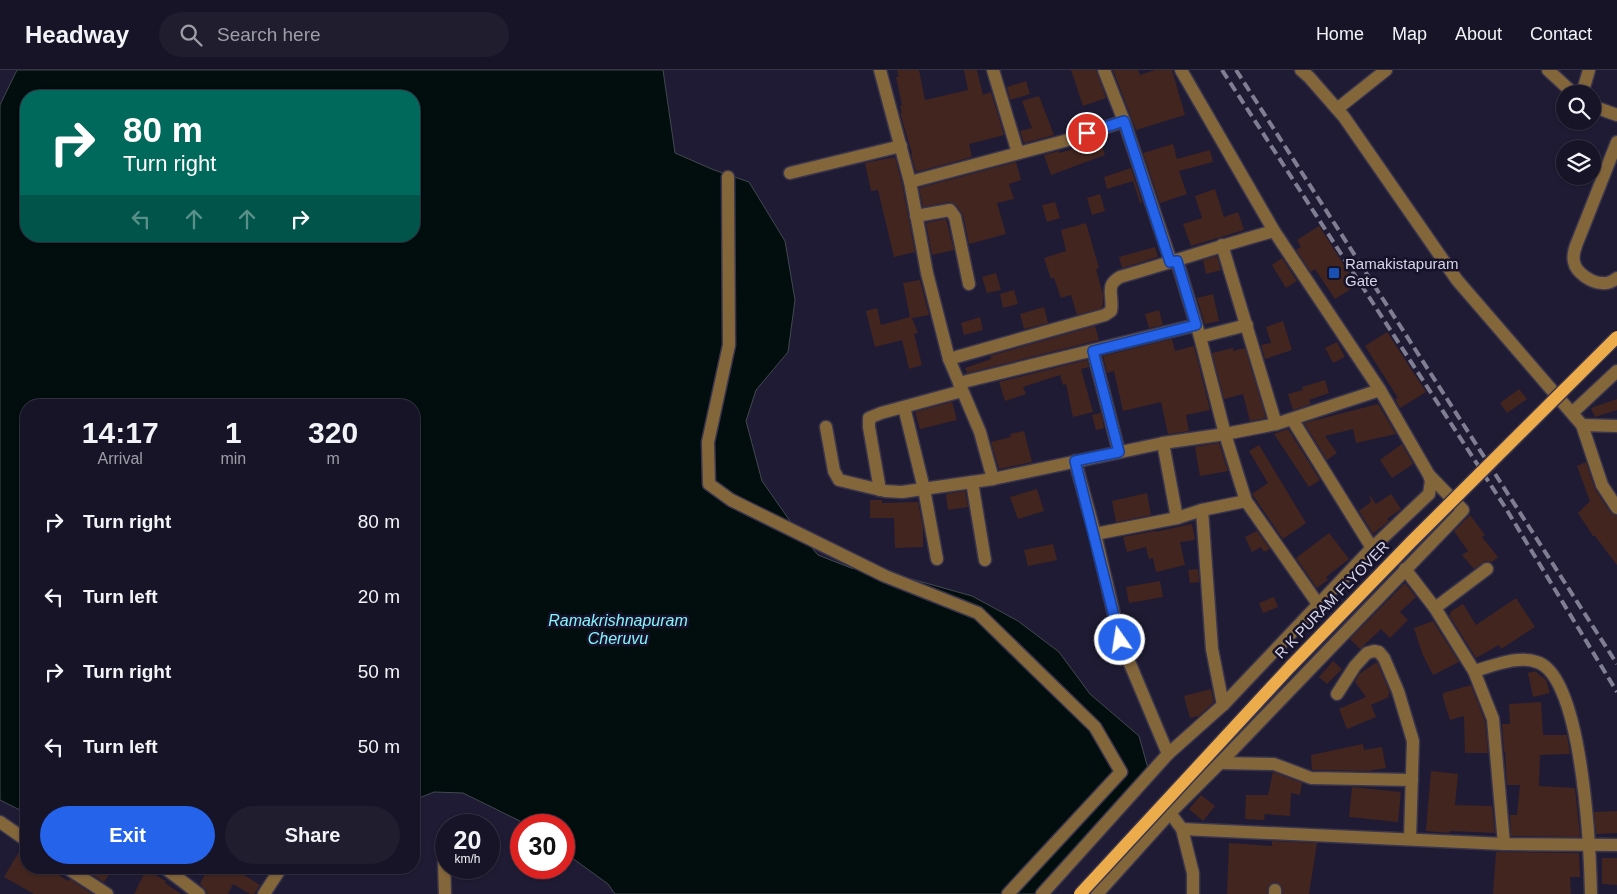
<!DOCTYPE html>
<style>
body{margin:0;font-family:Helvetica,sans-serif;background:#201d2f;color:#f1f3f6;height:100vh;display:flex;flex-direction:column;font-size:19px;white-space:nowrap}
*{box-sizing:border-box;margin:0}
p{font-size:16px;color:#9e9ea7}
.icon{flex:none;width:28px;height:28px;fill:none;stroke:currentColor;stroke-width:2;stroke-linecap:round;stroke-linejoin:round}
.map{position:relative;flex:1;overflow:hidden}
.panel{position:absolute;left:20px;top:329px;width:400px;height:475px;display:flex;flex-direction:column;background:#171427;border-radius:20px;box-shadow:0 1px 4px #0004,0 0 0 1px #363344}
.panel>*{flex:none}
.top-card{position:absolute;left:20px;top:20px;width:400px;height:152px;border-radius:20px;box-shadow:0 1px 4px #0004,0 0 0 1px #363344;background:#00695c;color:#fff;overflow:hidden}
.buttons{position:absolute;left:1556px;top:15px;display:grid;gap:10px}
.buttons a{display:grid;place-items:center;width:45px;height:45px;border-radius:50%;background:#171427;box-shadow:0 1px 4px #0004,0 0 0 1px #363344;font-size:25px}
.speed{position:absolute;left:435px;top:744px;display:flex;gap:10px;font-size:25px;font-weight:700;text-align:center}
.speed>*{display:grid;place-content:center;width:65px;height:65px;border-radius:50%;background:#171427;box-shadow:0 1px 4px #0004,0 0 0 1px #363344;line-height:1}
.speed small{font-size:12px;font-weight:400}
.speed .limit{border:8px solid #d22;background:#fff;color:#111}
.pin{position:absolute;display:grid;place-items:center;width:42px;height:42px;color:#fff;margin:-21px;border:2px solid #fff;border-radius:50%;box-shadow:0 1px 5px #0007}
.me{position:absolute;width:55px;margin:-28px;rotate:347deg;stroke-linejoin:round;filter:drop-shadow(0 0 4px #0008)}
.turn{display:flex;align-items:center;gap:18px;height:105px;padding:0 20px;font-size:22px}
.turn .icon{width:65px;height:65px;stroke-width:2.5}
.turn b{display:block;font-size:35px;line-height:42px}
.lanes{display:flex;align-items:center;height:48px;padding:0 20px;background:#0003;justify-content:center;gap:25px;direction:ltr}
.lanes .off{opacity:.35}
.eta{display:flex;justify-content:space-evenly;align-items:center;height:85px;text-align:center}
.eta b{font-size:30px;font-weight:600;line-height:35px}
.cta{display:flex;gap:10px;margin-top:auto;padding:10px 20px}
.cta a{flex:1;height:58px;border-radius:30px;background:#2563eb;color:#fff;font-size:20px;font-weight:600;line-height:58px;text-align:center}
.cta a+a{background:#201d2f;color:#f1f3f6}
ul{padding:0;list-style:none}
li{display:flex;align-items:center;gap:15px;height:75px;padding:0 20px}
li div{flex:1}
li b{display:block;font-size:19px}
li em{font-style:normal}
header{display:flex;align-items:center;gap:30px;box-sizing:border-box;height:70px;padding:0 25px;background:#171427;border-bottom:1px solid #363344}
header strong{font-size:24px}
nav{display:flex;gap:28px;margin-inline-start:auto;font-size:18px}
.search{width:350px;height:45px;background:#201d2f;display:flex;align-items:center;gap:12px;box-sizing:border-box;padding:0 18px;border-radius:28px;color:#9e9ea7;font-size:19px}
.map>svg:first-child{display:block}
.water{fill:#020d0e;stroke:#42494e;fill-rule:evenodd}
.building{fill:#42251f}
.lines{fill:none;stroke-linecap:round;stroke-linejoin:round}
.minor-casing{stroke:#39354d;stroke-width:15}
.minor{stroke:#84663b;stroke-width:12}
.rail{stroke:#807e92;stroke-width:4;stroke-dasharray:10 5;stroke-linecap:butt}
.major-bridge-casing{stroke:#39354d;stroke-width:15;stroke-linecap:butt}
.major-bridge{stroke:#ecac4b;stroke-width:12}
.route-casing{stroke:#184099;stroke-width:12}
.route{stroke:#2563eb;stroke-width:9}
.transit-dot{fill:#1a4fb4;stroke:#16122a;stroke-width:2}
.labels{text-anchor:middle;stroke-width:5;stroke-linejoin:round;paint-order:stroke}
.poi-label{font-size:15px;fill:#d6d5e5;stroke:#16122a;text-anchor:start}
.street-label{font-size:15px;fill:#d6d5e5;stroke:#16122a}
.water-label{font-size:16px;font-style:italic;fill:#85f3fc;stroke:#16122a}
</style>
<header>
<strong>Headway</strong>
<div class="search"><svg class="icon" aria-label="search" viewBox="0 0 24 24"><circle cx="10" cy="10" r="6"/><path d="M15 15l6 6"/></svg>Search here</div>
<nav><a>Home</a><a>Map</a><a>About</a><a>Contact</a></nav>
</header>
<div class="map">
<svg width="1617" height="824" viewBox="0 0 1617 824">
<rect width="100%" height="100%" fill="#1f1b34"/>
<path class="water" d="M17,0h646l12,83 39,17 35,12 36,59 10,59 -7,52 -32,38 -10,31 16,60 33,47 23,27 33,13 46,7 75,21 46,25 41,31 31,42 49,42 10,36 -107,122h-427l-7,-10 -44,-32v-27h-36l-65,-32 -29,-1 -20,8v-395h-388v408l-26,-13v-695zM26,26h388v140h-388z"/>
<g class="building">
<path d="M897,0h22l6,30 43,-10 -4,-20h13l6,25 8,-3 13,43 -35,9 3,13 -56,15 -5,-18 1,-1 -12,-40h2l-2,-7 2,-1 -6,-28h3z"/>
<path d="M1071,0h25l10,28 -23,8z"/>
<path d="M1113,0h25l2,5 15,-5h17l13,45 -49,15z"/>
<path d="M1026,11l4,13 -20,6 -3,-13z"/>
<path d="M1039,26l15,39 -30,8 -4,-12 12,-3 -10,-27z"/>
<path d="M1100,70l5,15 -54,20 -7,-20 15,-4 1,2z"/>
<path d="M1173,74l4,15 33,-9 3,12 -34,9 8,23 -27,9 -17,-50z"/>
<path d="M895,87l7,27 13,68 -21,5 -16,-67 -7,1 -6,-28z"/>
<path d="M1016,92l5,18 -12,4 5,15 -17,4 9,31 -37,10 -6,-29 -7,-10 -7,-3 -26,5 -4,-19z"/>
<path d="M1131,98l11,34 -2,1 -7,-22 -26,8 -3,-12z"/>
<path d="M1215,119l9,28 14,-5 6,18 -53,16 -8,-22 19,-6 -7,-22z"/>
<path d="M1100,124l5,17 -13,4 -5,-17z"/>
<path d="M1055,132l5,16 -13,4 -5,-17z"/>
<path d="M946,149l8,31 -22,5 -6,-32z"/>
<path d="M1086,153l13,45 -3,1 7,26v10l-1,3 -25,7 -6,-20 -10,3 -7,-20 -3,1 -7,-21 22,-7 -5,-21z"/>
<path d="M1319,156l38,59 -22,14 -20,-30 -4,3 -15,-22 5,-3 -4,-7z"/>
<path d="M1155,177l3,10 -36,11 -3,-11z"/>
<path d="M1217,186l4,14 -15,4 -3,-14z"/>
<path d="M1282,188l15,23 -11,7 -14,-23z"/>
<path d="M996,203l5,17 -14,3 -5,-16z"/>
<path d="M920,210l9,35 -17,3 6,15 -4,1 8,31 -13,4 -7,-29 -27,7 -9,-36 11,-3 4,17 29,-8 -7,-34z"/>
<path d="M1014,220l4,14 -15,4 -3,-14z"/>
<path d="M1213,224l6,27 -14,3 -8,-26z"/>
<path d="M1044,237l4,16 -24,6 -4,-15z"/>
<path d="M1159,240l4,15 -14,3 -4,-14z"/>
<path d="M980,247l3,13 -19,5 -3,-12z"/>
<path d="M1283,251l9,29 -27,9 -4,-14 10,-2 -5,-16z"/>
<path d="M1095,256l4,14 -132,33 -2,-5 26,-9 -1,-3z"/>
<path d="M1387,262l39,60 -26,16 -5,-9 3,-1 -33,-52z"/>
<path d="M1172,269l3,12 19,-5 16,64 -24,5 3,16 -21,3 -7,-32 -38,9 -9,-40 -7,2 -4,-17z"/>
<path d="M1337,272l8,15 -12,6 -8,-15z"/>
<path d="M1233,278v3l12,-3 21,70 -16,3 -7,-27 -19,5 -12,-46z"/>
<path d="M1087,290l2,7 -8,2 12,43 -20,5 -7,-33 -3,1 -3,-10 -37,12 3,7 -21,7 -6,-19z"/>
<path d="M1325,310l4,13 -20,7 2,4 -18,6 -5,-16 15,-4 -1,-3z"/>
<path d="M1519,319l8,10 -20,14 -7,-10z"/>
<path d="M1617,329v11l-22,7 -4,-9z"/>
<path d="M952,332l5,18 -37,9 -5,-17z"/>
<path d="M1378,334l18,30 -40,9 -3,-14 -28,7 12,17 -10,7 -23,-37z"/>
<path d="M1101,343l3,15 -8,2 -4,-15z"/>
<path d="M1288,359l32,51 -11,7 -35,-53z"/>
<path d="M1024,361l8,31 -33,7 -8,-27 20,-5 -1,-3z"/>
<path d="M1219,373l9,28 -28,5 -5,-29z"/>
<path d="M1402,374l11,20 -21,14 -12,-18z"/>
<path d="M1259,375l47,78 -23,16 -31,-45 16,-11 -19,-32z"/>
<path d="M1586,392l9,27 15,23 7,4v49l-22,-29h-2l-15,-23 12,-12 -13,-35z"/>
<path d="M1037,419l7,22 -26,8 -8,-22z"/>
<path d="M965,421l3,16 -20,3 -2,-16z"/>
<path d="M1147,423l4,22 -35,7 -4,-21z"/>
<path d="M1369,424l7,10 15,-10 10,15 -14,10 2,2 -16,13 -14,-23 12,-9z"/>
<path d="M870,430h12v3l36,-1 5,25v20l-28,1 -1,-30h-24z"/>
<path d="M1470,445l15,20 -3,2 16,20 -6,5 -6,-1 -12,8 -12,-14 6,-4 -14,-20z"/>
<path d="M1192,454l3,16 -15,2 5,23 -29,7 -3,-14 -4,1 -3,-12 -19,5 -4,-15 32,-6v1z"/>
<path d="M1257,461l13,18 -6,3 -3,-5 -9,5 -7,-15z"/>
<path d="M1329,463l20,26 -23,18 2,3 -11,8 -21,-30z"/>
<path d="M1053,474l4,16 -29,6 -4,-16z"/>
<path d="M1198,499l1,13 -9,1 -2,-13z"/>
<path d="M1160,511l3,16 -34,6 -3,-16z"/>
<path d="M1405,513l11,14 -16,15 8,8 -18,18 -9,-9 -21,20 -10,-10z"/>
<path d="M1274,527l4,10 -15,6 -4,-10z"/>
<path d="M1516,528l19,29 -34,22 -2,-4 -23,13 -27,-43 2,-1 -1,-2 13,-8 13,21z"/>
<path d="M1433,551l26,41 -26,13 -11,-22 -8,-25z"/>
<path d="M1333,591l9,8 -15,15 -8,-7z"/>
<path d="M1377,592l13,31 -2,2 1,2 -18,8 5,12 -29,12 -8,-20 27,-12 -11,-15 4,-8z"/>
<path d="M1535,601l11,9 4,13 -17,4 -5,-24z"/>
<path d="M1471,615l14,36 3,32h-23l-1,-37 -14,4 -7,-22v-5z"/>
<path d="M1211,619l3,13 -15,14 -9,2 -6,-22z"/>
<path d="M1541,632l2,33h24l3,19 -30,1 -1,31 36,2 5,47 -1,2 -68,-1 -1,-21h7l3,-30h-13l-2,-33h-1l-2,-28h8l-1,-20z"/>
<path d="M1363,674l1,6 18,-3 4,21 -18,3 -56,-1 -1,-15z"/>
<path d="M1431,701l27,3 -3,31 37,1 3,27 -45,-2 -1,2 -23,-2z"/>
<path d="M1273,702l29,11 -2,12 -9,-2 -1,23 -25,-2 -1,6 -19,-1 1,-24h22z"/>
<path d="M1352,717l49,5 -3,30 -49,-5z"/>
<path d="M1201,725l14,11 -12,15 -14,-12z"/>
<path d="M1617,741v22l-21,1 -2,-22z"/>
<path d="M1272,771l45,2 -8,51h-26l-1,-8 -7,-4 -7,4 -1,8h-40l2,-51 43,3z"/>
<path d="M22,777l4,1v20h21l21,13 2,-2 22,15h-58l-30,-17z"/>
<path d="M1496,782l83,1 1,24h-10l1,17h-78z"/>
<path d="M1602,788h15v27l-15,-1z"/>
<path d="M81,798h33l-10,14z"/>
<path d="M208,798h16l15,7 2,-2 19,12 -6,9h-4l-17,-10 -5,10h-21l-1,-4 -6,-6z"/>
<path d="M146,800l20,11 -1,2 16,11h-47z"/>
</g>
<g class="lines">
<defs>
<g id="minor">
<path d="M880,0l30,112 17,91 22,86 31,73 13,47"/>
<path d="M993,0l25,83"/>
<path d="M1104,0l20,51 47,141"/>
<path d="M1301,0l8,7 35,40 113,163 125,145 20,60 15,23"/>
<path d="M1548,0l26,24"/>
<path d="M1582,24l7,-24"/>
<path d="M1592,36l25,9"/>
<path d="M1337,39l49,-39"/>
<path d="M1617,72l-38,96c-3,7 -7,16 -5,24 2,11 18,21 28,21 5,1 11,-2 15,-5"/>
<path d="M790,103l111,-27"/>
<path d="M728,107l1,168 -21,97 1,42 22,16 154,76 93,37 117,114 26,45 -113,122"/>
<path d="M910,112l158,-42 56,-19"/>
<path d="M916,146l34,-6 5,7 14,67"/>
<path d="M1222,175l54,179"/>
<path d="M1177,191l23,76 25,97 21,67 72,103"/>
<path d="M1200,267l47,-12"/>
<path d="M1093,281l26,101"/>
<path d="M949,289l156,-44 6,-4c3,-16 -7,-25 9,-34 52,-15 103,-32 154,-46"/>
<path d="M959,313l237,-58"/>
<path d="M904,337l20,82 13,70"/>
<path d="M1572,343l45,-42"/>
<path d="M1292,349l80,129"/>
<path d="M1582,355l35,1"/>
<path d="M826,357l8,44 5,9 46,11 17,1 91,-13 170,-36 62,-9 51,-10 104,-34"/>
<path d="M1163,373l14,75"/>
<path d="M1075,391l20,73 25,106 48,114"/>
<path d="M972,412l13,78"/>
<path d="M880,420l-11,-63v-9l12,-5 81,-22"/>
<path d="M1202,440l10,139 11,56"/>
<path d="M1095,464l82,-16 25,-8 44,-9"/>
<path d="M1405,499l30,39 39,63 19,48 11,125"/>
<path d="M1435,538l52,-39"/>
<path d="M1474,601c19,-5 43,-16 63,-9 46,14 53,189 54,232"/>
<path d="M1337,624l18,-28 12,-13 7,-2 5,1 5,6 14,33 15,50 -3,98"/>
<path d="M1220,693l54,1 37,14 101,2"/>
<path d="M1170,743l12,16 11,44v21"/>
<path d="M0,752l26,18"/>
<path d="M1182,759l322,15 113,1"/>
<path d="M444,792l1,32"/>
<path d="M67,798l40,26"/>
<path d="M165,798l34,26"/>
<path d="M264,824l17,-26"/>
<path d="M1042,824l126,-140 55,-49 149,-157 57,-54 2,-13 -2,-6 -49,-85 -106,-159 -93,-161"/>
<path d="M1097,824l73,-81 50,-50 243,-253 -34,-35"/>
<path d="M1275,824v-4"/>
</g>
</defs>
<use href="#minor" class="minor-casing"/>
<use href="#minor" class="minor"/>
<g class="rail">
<path d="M1222,0l283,437 112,185"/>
<path d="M1236,0l381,594"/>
</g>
<defs>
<path id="major-bridge" d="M1080,824l210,-227 121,-125 206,-205"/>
</defs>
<use href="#major-bridge" class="major-bridge-casing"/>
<use href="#major-bridge" class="major-bridge"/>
</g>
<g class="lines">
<defs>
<path id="route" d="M1087,63l37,-12 46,141 7,-1 19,64 -103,26 26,101 -44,9 45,179"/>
</defs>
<use href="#route" class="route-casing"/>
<use href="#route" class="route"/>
</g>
<rect class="transit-dot" x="1328" y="197" width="12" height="12" rx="2.5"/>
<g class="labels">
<g class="poi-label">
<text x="1345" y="199">Ramakistapuram<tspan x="1345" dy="17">Gate</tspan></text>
</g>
<g class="street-label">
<text transform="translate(1332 530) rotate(-46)" y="5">R K PURAM FLYOVER</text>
</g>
<g class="water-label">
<text x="618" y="556">Ramakrishnapuram<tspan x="618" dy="18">Cheruvu</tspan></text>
</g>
</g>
</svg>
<div class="buttons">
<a><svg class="icon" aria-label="search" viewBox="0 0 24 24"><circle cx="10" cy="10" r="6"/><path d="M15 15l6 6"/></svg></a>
<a><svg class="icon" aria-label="layers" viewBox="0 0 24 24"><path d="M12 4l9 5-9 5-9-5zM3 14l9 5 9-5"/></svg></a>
</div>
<div class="speed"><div>20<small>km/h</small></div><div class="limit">30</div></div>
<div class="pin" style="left:1087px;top:63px;background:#d93025"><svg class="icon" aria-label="arrive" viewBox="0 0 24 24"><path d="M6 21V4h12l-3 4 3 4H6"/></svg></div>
<svg class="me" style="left:1120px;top:570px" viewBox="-20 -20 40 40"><circle r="17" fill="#2563eb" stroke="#fff" stroke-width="3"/><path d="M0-11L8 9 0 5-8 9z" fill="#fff"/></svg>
<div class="top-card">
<div class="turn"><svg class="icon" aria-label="right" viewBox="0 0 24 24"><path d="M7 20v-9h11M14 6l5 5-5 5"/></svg><div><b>80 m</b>Turn right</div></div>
<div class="lanes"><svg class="icon off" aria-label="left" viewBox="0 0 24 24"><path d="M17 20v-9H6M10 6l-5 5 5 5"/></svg><svg class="icon off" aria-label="ahead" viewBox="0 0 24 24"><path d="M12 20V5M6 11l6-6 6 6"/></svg><svg class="icon off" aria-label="ahead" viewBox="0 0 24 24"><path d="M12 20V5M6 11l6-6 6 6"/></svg><svg class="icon" aria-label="right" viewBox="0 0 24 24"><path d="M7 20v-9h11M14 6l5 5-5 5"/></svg></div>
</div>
<section class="panel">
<div class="eta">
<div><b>14:17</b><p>Arrival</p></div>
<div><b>1</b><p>min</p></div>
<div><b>320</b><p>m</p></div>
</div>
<ul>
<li><svg class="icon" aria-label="right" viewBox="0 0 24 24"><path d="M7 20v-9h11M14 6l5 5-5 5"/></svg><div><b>Turn right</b></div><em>80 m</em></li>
<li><svg class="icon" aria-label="left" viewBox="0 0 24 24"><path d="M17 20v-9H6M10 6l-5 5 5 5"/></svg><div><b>Turn left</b></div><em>20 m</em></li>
<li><svg class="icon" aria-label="right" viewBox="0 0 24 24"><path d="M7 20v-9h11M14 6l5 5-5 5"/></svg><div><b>Turn right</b></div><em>50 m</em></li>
<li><svg class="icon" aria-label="left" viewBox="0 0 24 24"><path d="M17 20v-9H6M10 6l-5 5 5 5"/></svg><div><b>Turn left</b></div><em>50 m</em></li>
</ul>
<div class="cta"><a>Exit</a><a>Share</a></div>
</section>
</div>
